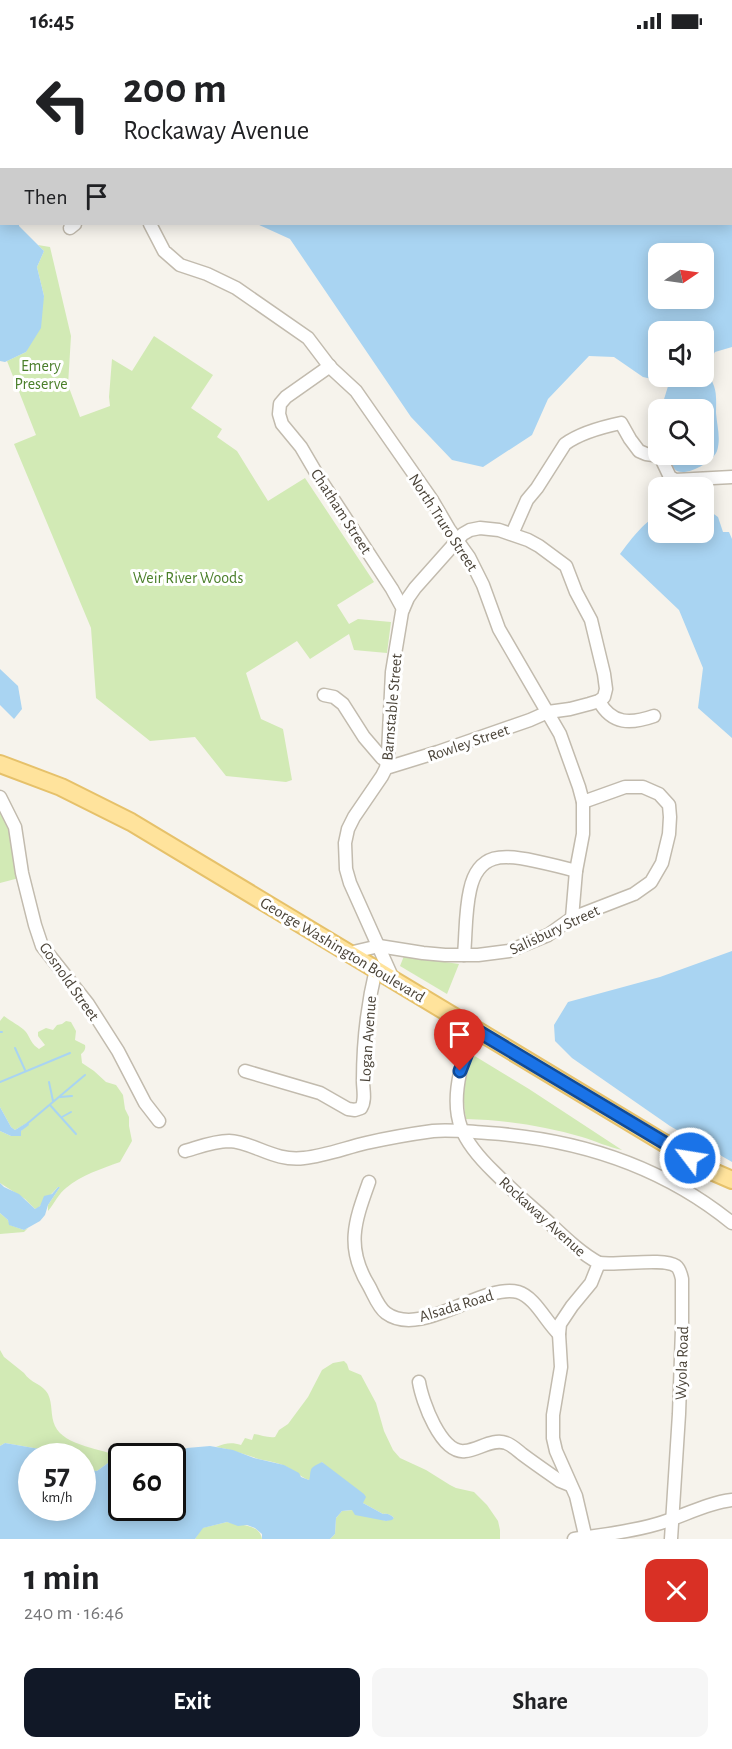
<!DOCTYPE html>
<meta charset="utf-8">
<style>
body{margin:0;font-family:"Alegreya Sans",sans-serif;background:#f6f6f6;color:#202124;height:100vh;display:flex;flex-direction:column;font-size:22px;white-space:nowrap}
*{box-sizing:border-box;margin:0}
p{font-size:20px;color:#757577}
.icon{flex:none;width:33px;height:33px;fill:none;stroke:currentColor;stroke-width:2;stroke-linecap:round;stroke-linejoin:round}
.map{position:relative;height:1497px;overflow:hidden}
.sheet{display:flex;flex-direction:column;background:#fff;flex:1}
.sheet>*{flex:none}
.hud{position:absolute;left:0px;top:0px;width:732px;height:183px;box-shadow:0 3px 15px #0003;background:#fff;color:#202124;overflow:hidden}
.needle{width:39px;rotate:77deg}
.fabs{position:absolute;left:648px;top:201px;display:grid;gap:12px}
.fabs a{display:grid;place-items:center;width:66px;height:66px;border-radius:12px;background:#fff;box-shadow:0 3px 15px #0003;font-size:30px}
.speed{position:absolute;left:18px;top:1401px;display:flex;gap:12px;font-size:30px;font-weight:700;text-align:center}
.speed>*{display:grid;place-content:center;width:78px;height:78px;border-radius:50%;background:#fff;box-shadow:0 3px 15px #0003;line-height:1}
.speed small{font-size:15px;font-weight:400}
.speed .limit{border:3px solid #111;border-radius:9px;background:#fff;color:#111}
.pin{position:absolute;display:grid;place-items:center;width:51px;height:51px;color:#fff;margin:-62px -26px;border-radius:50% 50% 50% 0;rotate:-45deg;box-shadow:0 0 6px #0007}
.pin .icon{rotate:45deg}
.me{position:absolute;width:66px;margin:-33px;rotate:301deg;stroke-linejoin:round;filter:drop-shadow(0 0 4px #0008)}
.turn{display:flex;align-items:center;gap:21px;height:126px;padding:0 24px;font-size:27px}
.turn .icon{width:78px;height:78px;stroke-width:2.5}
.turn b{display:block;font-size:42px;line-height:51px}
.then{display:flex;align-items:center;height:57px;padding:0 24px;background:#0003;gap:12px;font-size:22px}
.round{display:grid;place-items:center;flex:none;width:63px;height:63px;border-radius:12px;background:#f6f6f6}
.headline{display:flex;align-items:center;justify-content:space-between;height:102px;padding:0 24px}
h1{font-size:36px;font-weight:700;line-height:45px}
.cta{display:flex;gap:12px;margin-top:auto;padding:12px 24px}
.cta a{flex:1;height:69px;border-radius:12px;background:#111827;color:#fff;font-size:24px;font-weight:700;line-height:69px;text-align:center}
.cta a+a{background:#f6f6f6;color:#202124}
.status{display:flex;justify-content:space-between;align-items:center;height:42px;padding:0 30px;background:#fff;direction:ltr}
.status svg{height:16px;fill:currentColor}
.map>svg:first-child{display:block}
.green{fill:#d2eab5}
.water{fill:#a9d4f2;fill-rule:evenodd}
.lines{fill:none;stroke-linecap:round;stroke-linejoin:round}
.stream{stroke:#a9d4f2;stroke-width:2}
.minor-casing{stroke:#c2bbae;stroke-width:15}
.major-casing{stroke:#e6c16a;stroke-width:20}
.minor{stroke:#fff;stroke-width:12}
.major{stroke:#ffe39c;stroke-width:16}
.route-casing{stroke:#114b97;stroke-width:15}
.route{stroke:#1a73e8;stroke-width:10}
.labels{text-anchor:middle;stroke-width:6;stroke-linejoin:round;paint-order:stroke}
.park-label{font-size:16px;fill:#4a7f2a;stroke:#fff}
.street-label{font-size:16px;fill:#4b4439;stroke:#fff}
</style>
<div class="status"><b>16:45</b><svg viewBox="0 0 49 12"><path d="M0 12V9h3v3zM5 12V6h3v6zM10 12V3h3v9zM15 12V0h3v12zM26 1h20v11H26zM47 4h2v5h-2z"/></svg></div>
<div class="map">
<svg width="732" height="1497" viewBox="0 0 732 1497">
<rect width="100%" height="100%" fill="#f6f3ec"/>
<g class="green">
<path d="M0,0h67v1l-65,1 -1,66h-1z"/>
<path d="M38,203l12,2 21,89 -3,49 12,32 30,-11 -1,-9 3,-38 20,12 22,-35 59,39 -22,33 31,21 -5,8 20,14 31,50 37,-23 69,104 -37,23 12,19 9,-5 33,3 -4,31 -33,-3 -5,-16 -39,25 -13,-18 -51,32 15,46 22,10 9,51 -6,2 -60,-6 -31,-39 -45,4 -54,-43 -5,-70 -77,-184 22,-9 -29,-74 19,-9 18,-56 -7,-29 7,-16z"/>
<path d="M0,764l10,19 9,53 -19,5z"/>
<path d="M404,914l55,8 -12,30 -47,-28z"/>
<path d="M4,974c7,6 16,9 22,16 5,7 5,12 13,17l6,-4 -7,-9v-4l8,-4 7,2 4,-5 5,-1 4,-3 5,1 5,9 -1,9 10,5c1,4 -1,7 -4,9l1,9 12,8 12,11 10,3 7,10 2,14 4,8v9l3,15 -12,21c-19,7 -39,13 -54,26 -7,5 -12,16 -18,23v-6l12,-18h-2l-20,21 -3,1 -10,-10 -25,-16v-52l11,5 10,-5 6,-8 -12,7 -4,-3 -11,-20v-86z"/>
<path d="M473,1013l56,34 93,61c-14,-3 -27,-9 -40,-13 -38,-11 -77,-17 -116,-18 -4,-23 -3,-42 7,-64z"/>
<path d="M0,1171l8,7 2,5 14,5 4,-2 -4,4 -24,2z"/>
<path d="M0,1308l4,7 20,16c6,10 19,11 24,21 5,11 2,21 7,32 9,20 48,23 66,31l-9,3 -15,11 -14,-2 -1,-13h-23l-8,-5 -46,-8 -5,3z"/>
<path d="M344,1319l3,3 2,6 12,5 15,28 8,28 9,19 7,8 26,12 24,15 6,3 18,4 13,13 11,16 2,9v9h-170l5,-5 1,-16 6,-7 11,-1 33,11 8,-3c-3,-3 -6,-5 -11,-4l-20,-11 -29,-30 -12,-11 -13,18c-9,-3 -15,-10 -24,-14 -10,-5 -22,-5 -32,-9 -13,-4 -24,-8 -37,-10 9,-4 16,-5 25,-2l4,-7 7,2 2,-6c7,1 14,4 21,3l4,-7 9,-6 20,-27 14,-27 11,-7z"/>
<path d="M227,1480c13,4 32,1 35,17h-67l7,-11z"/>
</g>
<g class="water">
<path d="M67,0h665v305l-17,5 -10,17c3,5 7,11 9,17 3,9 2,18 2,27 1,13 5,25 1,38 -4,11 -29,25 -40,20 -5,-3 -6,-11 -7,-16l34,-1v-44l-43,-1 8,-26 -26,-6 -29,-20 -25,-1 -41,43 -16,36 -49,32 -31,-7 -41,-43 -121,-178 -33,-15h473v-180h-663zM658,212h46v44h-46zM658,290h46v44h-46z"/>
<path d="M0,68h2v114h17v2l25,25 -7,16 7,29 -3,32 -15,24 -21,10 -5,-1z"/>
<path d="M704,465l14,10 5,15h6l3,7v199l-34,-30 5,-40 -24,-58 -59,-56c9,-12 24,-33 38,-38v16h46z"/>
<path d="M0,627l18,17 4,23 -8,10 -14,-14z"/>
<path d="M732,909v211l-62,-36 -98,-68 -17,-17 -1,-16 14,-23 92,-25z"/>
<path d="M0,1065l11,20 4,3 13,-8 1,3 -8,6v5h-10l-11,-5z"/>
<path d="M0,1141l4,4 15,7 16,15 5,-3 4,-10 8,-2 6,-7h2l-12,18 -3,10 -5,6 -16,9 -15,-5 -1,-5 -8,-7z"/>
<path d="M5,1401l46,8 8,5h-27v52h50l1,-39 14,2 15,-11 9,-3 1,51h50v-52h-23l16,-4 10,1 12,-5 23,-2 23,4 21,8 30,7 15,8 2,4 8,3c2,-4 0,-10 4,-13 2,-2 6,-3 9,-5l42,32 2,3 -3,6 20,11c5,-1 8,1 11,4l-2,2 -6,1 -31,-6 -3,-5 -10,1 -6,7 -1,16 -5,5h-68v-5l-7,-6 -8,-3 -9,1 -11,-4 -24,6 -8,11h-195v-93z"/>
</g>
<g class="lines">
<g class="stream">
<path d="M0,990h2"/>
<path d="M15,1006l10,22"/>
<path d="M0,1040l70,-29"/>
<path d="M49,1040l4,19"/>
<path d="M60,1055l12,-1"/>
<path d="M50,1063l26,29"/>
<path d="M62,1075l9,-5"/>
<path d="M28,1081l57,-48"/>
</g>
<defs>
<g id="minor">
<path d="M150,182l14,27 16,14 27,9 29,14 72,50 22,29 26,24 76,109 17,29 20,28 14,28 16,44 61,105 19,53 4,15v32l-7,37 -4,47"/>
<path d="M70,186l5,-4"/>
<path d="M330,324l-44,31 -6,7 -1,10 3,10 19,23 17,29 74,113 11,20"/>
<path d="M512,492l15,-34 10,-12 28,-44c15,-11 37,-17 56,-21l9,16 9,12 7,3 14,2 10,21 5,3 57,-3"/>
<path d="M324,653l10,2 9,7 21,33 18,21 5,3"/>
<path d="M599,659c13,24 32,23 55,15"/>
<path d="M386,726l52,-16 92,-32 18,-8 22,-3 19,-5 10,-3 5,-4 2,-8 -2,-15 -13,-54 -15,-28 -10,-26 -27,-20 -11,-6 -29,-10 -19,-2 -10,2 -7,4 -48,54 -7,10 -6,14 -10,60 -4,81 -2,15 -4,8 -28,41 -6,12 -3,14 1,26 4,14 43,96"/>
<path d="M0,755l15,30 7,46 13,52 7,21 46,58 30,47 27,52 14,18"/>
<path d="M349,911l30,-7 44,7 22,2h33l31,-4 39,-16 24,-17 62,-24 17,-12 11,-19 7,-29 1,-17 -1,-12 -10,-11 -16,-7h-18l-42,15"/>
<path d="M464,913c2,-22 1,-43 6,-65 8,-38 34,-36 65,-29 14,3 27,6 41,10"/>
<path d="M476,988c-6,14 -13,28 -16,43 -10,46 2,68 34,99 13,13 27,26 41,38 21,18 40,40 64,53l-8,20 -19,23 -12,18 -1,10 2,33 -8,48v23l3,13 20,45 10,43"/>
<path d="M245,1029l75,22 28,16 7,1 6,-2c5,-8 2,-18 2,-27 0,-38 4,-75 13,-112"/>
<path d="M185,1109c14,-4 29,-10 44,-10 25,1 45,21 75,17 21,-2 41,-10 62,-15 22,-5 45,-9 67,-12 18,-2 37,1 55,2 89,6 174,33 244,90"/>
<path d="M369,1140c-14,39 -24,65 0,104 5,9 9,21 17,27 35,26 96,-30 132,-21 17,5 28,30 41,42"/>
<path d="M599,1221c19,3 64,-6 77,3 4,3 5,9 6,13v50l-3,85 -8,125"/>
<path d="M419,1340c3,19 22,72 46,69 13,-1 28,-13 41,-8 6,2 11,7 16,11 12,9 25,18 38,27l10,4"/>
<path d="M574,1497c27,-4 56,-7 83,-15 25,-7 49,-21 75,-24"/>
</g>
<path id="major" d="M0,722l61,23 70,35 578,348 23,10"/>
</defs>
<use href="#minor" class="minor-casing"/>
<use href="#major" class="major-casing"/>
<use href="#minor" class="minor"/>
<use href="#major" class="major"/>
</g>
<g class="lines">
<defs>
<path id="route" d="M460,1029l16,-41 214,128"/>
</defs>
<use href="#route" class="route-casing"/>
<use href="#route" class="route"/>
</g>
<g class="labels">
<g class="park-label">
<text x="41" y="329">Emery<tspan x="41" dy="18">Preserve</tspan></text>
<text x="188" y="541">Weir River Woods</text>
</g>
<g class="street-label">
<text transform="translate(342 469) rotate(57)" y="6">Chatham Street</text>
<text transform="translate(444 480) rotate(57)" y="6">North Truro Street</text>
<text transform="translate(391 665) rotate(-85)" y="6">Barnstable Street</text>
<text transform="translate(468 700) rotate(-19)" y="6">Rowley Street</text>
<text transform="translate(554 887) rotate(-25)" y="6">Salisbury Street</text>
<text transform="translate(343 907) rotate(31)" y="6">George Washington Boulevard</text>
<text transform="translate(70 939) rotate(55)" y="6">Gosnold Street</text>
<text transform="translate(367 997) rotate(-86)" y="6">Logan Avenue</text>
<text transform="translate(543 1174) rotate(42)" y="6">Rockaway Avenue</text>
<text transform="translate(456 1263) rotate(-17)" y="6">Alsada Road</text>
<text transform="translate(681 1321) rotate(-88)" y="6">Wyola Road</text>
</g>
</g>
</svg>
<div class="fabs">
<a><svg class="needle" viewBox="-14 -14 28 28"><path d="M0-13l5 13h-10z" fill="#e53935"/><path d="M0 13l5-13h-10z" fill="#757577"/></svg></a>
<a><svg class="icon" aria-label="sound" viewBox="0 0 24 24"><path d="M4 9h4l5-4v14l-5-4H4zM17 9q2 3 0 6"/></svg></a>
<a><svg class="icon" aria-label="search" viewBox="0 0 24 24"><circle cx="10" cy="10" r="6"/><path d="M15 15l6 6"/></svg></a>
<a><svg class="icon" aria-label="layers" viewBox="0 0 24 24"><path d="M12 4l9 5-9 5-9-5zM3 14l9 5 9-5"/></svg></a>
</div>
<div class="speed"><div>57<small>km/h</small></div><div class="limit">60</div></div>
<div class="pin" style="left:460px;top:1029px;background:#d93025"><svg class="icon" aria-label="arrive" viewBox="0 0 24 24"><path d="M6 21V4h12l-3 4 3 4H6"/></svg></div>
<svg class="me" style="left:690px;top:1116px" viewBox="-20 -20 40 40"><circle r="17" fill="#1a73e8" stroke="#fff" stroke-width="3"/><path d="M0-11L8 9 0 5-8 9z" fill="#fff"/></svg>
<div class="hud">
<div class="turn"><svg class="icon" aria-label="left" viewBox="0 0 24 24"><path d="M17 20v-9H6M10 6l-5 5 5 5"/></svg><div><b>200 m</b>Rockaway Avenue</div></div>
<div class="then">Then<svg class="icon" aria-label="arrive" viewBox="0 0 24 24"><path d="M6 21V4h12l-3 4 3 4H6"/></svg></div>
</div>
</div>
<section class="sheet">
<div class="headline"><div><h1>1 min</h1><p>240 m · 16:46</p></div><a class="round" style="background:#d93025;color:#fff"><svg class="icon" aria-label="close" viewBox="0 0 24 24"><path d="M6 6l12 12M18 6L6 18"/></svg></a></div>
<div class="cta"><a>Exit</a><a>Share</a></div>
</section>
